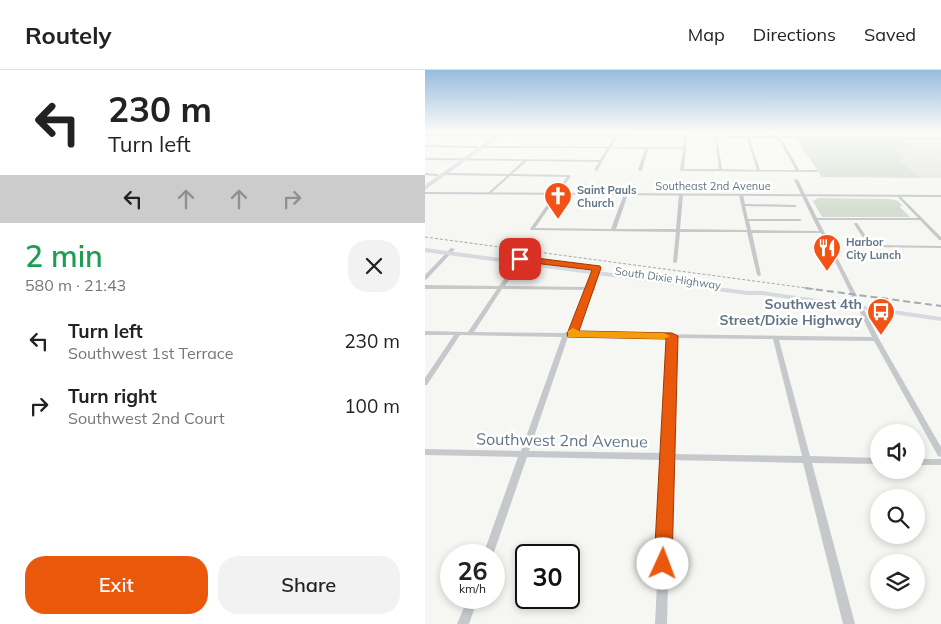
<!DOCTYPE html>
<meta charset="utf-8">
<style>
body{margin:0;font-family:Mulish,sans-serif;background:#f2f2f2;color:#222;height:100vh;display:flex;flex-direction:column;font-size:19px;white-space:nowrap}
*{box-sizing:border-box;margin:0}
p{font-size:16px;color:#767676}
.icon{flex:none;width:28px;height:28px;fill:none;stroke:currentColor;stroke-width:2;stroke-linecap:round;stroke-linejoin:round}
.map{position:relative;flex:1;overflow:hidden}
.details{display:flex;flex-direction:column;background:#fff;width:425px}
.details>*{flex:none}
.banner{background:#fff;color:#222;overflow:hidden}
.fabs{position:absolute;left:445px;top:354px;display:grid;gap:10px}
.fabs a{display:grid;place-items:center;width:55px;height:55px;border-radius:50%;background:#fff;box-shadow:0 2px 8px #0003;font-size:25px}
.speed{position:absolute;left:15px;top:474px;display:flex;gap:10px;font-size:25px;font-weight:700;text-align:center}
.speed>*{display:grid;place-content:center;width:65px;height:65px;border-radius:50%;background:#fff;box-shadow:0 2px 8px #0003;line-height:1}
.speed small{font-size:12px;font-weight:400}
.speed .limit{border:2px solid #111;border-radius:8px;background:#fff;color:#111}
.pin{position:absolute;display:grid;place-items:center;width:42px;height:42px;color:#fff;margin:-21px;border-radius:10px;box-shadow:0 2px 8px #0006}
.me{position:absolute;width:55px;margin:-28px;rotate:2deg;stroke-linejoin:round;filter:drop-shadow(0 0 4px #0008)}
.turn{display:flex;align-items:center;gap:18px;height:105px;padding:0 25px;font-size:22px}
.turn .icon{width:65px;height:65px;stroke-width:2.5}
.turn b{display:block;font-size:35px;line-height:42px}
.lanes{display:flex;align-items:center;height:48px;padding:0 25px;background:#0003;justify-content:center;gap:25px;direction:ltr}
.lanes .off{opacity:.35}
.round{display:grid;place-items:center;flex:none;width:52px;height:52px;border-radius:20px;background:#f2f2f2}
.overview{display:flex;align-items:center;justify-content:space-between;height:85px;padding:0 25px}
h1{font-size:30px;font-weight:600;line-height:38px;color:#1e9e55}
.button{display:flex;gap:10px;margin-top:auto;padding:10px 25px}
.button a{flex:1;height:58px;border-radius:20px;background:#ea580c;color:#fff;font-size:20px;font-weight:600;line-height:58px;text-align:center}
.button a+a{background:#f2f2f2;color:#222}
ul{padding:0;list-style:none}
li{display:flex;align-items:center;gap:15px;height:65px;padding:0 25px}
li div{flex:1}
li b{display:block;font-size:19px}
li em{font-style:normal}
header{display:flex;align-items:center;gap:30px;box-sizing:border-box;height:70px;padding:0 25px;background:#fff;border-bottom:1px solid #e0e0e0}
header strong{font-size:24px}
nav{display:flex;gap:28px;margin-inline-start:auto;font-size:18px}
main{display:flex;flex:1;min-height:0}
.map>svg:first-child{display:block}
.built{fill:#e4e5e3}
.green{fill:#d6ded3}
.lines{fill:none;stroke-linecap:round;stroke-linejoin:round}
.minor{fill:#c5c9cc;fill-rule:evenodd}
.tertiary{fill:#c5c9cc;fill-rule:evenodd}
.secondary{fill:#d6dadf;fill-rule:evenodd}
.primary{fill:#d6dadf;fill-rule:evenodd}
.rail-far1{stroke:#a5abb1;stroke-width:1;stroke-dasharray:3 2;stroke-linecap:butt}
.rail{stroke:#a5abb1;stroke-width:2;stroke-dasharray:7 4;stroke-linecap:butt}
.route{fill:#ea580c;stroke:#983908}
.slow{fill:#f59e0b}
.labels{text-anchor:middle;stroke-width:5;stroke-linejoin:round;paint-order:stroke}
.far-street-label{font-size:11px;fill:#627586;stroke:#fff}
.far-poi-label{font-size:11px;font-weight:bold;fill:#627586;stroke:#fff;text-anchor:start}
.poi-label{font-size:14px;font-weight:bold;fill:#627586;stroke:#fff;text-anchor:end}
.near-street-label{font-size:16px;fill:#627586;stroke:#fff}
</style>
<header>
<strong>Routely</strong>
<nav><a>Map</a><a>Directions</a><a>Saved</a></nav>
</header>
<main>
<section class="details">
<div class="banner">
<div class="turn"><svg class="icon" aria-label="left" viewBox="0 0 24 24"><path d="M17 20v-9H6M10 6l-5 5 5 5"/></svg><div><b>230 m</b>Turn left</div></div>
<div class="lanes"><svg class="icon" aria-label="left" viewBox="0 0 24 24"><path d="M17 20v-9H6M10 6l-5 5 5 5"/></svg><svg class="icon off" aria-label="ahead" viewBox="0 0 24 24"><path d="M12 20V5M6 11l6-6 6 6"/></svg><svg class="icon off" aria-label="ahead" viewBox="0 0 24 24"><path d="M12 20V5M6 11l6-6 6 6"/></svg><svg class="icon off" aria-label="right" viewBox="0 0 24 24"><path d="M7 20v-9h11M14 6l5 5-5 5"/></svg></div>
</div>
<div class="overview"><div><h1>2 min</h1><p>580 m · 21:43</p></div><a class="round"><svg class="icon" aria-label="close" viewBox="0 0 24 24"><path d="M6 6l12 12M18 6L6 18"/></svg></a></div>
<ul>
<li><svg class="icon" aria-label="left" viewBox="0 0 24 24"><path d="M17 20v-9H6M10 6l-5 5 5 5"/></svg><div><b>Turn left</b><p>Southwest 1st Terrace</p></div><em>230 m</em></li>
<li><svg class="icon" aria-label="right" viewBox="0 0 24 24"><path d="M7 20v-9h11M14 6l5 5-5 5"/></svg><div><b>Turn right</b><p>Southwest 2nd Court</p></div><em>100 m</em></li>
</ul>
<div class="button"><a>Exit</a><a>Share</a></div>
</section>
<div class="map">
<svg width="516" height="554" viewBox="0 0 516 554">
<rect width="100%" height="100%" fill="#f6f6f2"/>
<path class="built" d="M473,69h43v39h-18l-24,-17 9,-3 -15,-9h20z"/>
<g class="green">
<path d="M371,68l102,1 16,10h-20l14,8 -9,4 24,17 -101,-1z"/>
<path d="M393,128l72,1 8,2 4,4 -2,2 10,10h-88l-9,-16z"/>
</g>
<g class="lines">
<g class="minor">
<path d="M192,61h3l-2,4 66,1 1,-5h2v5h84l-2,-5h2l3,5 167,1v2l-164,-1 5,2 17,30h19l-1,2 -135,-1 -2,-1 3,-21h-35l-6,21 -2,1 -2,-1 7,-21 -35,-1 -13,23 -3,-1 5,-8 -72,-1 -15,13 57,1 2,1 -36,52 76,1 13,-35 2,-1 2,1 -12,35h60l3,-34 2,-1 2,1 -3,34 67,1 -8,-35 2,-1 2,1 2,9 50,1 2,1 -2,1 -50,-1 3,13h52l2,1 -2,1h-51l2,9 68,1 -25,-51 2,-1 2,1 19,38h101l-20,-21v-2h1l42,42v3h-2l-19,-20h-102l61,119 62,108v10l-3,-1 -64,-115 -95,-1 31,116 69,2v6l-67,-1 43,161h-12l-40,-161 -132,-3 -4,164h-12l8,-164 -136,-3 -34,98h-10l35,-98 -93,-2v-6l96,2 41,-114 -102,-2 -33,50h-2v-7l29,-43h-29v-4l43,1 29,-43h-72v-4l74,1 17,-24h2l2,1 -15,23 82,1 8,-19 2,-1 2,1 -7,19 4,2 -1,1 -4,1 -16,42 297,4 -51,-104h-69l9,42 -2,1 -2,-1 -10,-43h-67l-3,30 -2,1 -2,-1 3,-30 -145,-2 -1,-1 37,-52 -57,-1 -20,18 -2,-1 1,-1 18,-16 -63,-1 -2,-1 2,-1 65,1 14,-13 -98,-1v-2l175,2 7,-12h-124l-1,-1 1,-1 125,1 6,-10 -189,-1v-2l190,1zM192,67h67l-1,10h-72zM262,67h28l4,32h-35zM292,67l30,1 10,32 -35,-1zM324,68h24l7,4 16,28h-36zM77,219l84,1 -17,43 -3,-1 -2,1 -90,-1zM143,267l101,1 -6,115 -134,-2zM250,268l98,1 29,117 -130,-2z"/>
<path d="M511,61h3l2,2v2z"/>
<path d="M0,75l53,1 1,1 -1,1 -53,-1z"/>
<path d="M0,103l12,1 2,1 -2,1 -12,-1z"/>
<path d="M430,153h2l15,22 69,1v2l-72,-1 -15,-23z"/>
<path d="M26,178l4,1 -28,30 -2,1v-5z"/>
<rect x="491" y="389" width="25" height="6"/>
<path d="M43,528h10l-9,26h-12z"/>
</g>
<path class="tertiary" d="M0,122l516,3v2l-516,-3z"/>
<path class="secondary" d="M0,178l322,43h15l179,26v4l-179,-26h-15l-322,-43z"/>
<path class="primary" d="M77,61h5l-82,59v-5z"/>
<path class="rail-far1" d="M0,167l389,52"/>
<path class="rail" d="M380,218l136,18"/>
</g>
<linearGradient id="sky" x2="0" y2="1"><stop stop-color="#97bcde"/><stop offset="0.44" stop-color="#fbfbf9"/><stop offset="1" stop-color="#fbfbf9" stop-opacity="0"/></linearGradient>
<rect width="516" height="139" fill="url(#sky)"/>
<path class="route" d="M95,186l80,10 1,2 -22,63 93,2 6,3 -6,228 -2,7 -7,2 -6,-2 -3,-7 12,-225 -98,-2 -1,-3 25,-64 -75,-9v-4z"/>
<path class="slow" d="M148,258l6,3 85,2 6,3 -6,3 -96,-2v-6z"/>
<defs>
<symbol id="church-pin" viewBox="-11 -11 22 30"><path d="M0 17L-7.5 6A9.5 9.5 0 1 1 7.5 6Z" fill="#f35115" stroke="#fff"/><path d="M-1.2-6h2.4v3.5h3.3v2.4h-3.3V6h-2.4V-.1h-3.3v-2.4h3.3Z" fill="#fff"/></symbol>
<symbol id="restaurant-pin" viewBox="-11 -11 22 30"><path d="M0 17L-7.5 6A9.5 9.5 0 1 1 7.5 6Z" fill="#f35115" stroke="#fff"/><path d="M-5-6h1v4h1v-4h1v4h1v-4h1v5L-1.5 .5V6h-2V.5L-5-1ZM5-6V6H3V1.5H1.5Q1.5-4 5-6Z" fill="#fff"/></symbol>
<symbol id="bus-pin" viewBox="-11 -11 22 30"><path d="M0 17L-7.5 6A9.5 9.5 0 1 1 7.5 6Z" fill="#f35115" stroke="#fff"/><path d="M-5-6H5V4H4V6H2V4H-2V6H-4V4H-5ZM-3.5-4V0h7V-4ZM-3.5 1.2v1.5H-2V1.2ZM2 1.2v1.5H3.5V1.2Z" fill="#fff"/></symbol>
</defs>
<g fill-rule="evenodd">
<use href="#church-pin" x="117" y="110" width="32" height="43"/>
<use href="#restaurant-pin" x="386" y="162" width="32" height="43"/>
<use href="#bus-pin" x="440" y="226" width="32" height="43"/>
</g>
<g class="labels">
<g class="far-street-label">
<text x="288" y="120">Southeast 2nd Avenue</text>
<text transform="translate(243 208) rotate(8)" y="4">South Dixie Highway</text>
</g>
<g class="far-poi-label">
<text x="152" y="124">Saint Pauls<tspan x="152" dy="13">Church</tspan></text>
<text x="421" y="176">Harbor<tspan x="421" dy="13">City Lunch</tspan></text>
</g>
<g class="poi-label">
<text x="437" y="239">Southwest 4th<tspan x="437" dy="16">Street/Dixie Highway</tspan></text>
</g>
<g class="near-street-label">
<text transform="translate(137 370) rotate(1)" y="6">Southwest 2nd Avenue</text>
</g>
</g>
</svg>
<div class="fabs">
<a><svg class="icon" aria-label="sound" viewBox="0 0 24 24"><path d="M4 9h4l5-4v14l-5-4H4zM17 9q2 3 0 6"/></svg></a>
<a><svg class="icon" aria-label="search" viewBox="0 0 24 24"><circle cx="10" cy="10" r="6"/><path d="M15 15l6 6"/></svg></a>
<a><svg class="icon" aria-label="layers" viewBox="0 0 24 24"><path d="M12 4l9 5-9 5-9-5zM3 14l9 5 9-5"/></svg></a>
</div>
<div class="speed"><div>26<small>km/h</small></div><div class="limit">30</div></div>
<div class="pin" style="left:95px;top:189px;background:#d93025"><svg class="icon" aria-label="arrive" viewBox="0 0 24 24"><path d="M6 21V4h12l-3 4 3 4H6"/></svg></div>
<svg class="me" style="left:238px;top:494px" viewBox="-20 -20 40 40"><circle r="19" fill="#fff"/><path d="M0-13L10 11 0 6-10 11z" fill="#ea580c"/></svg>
</div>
</main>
